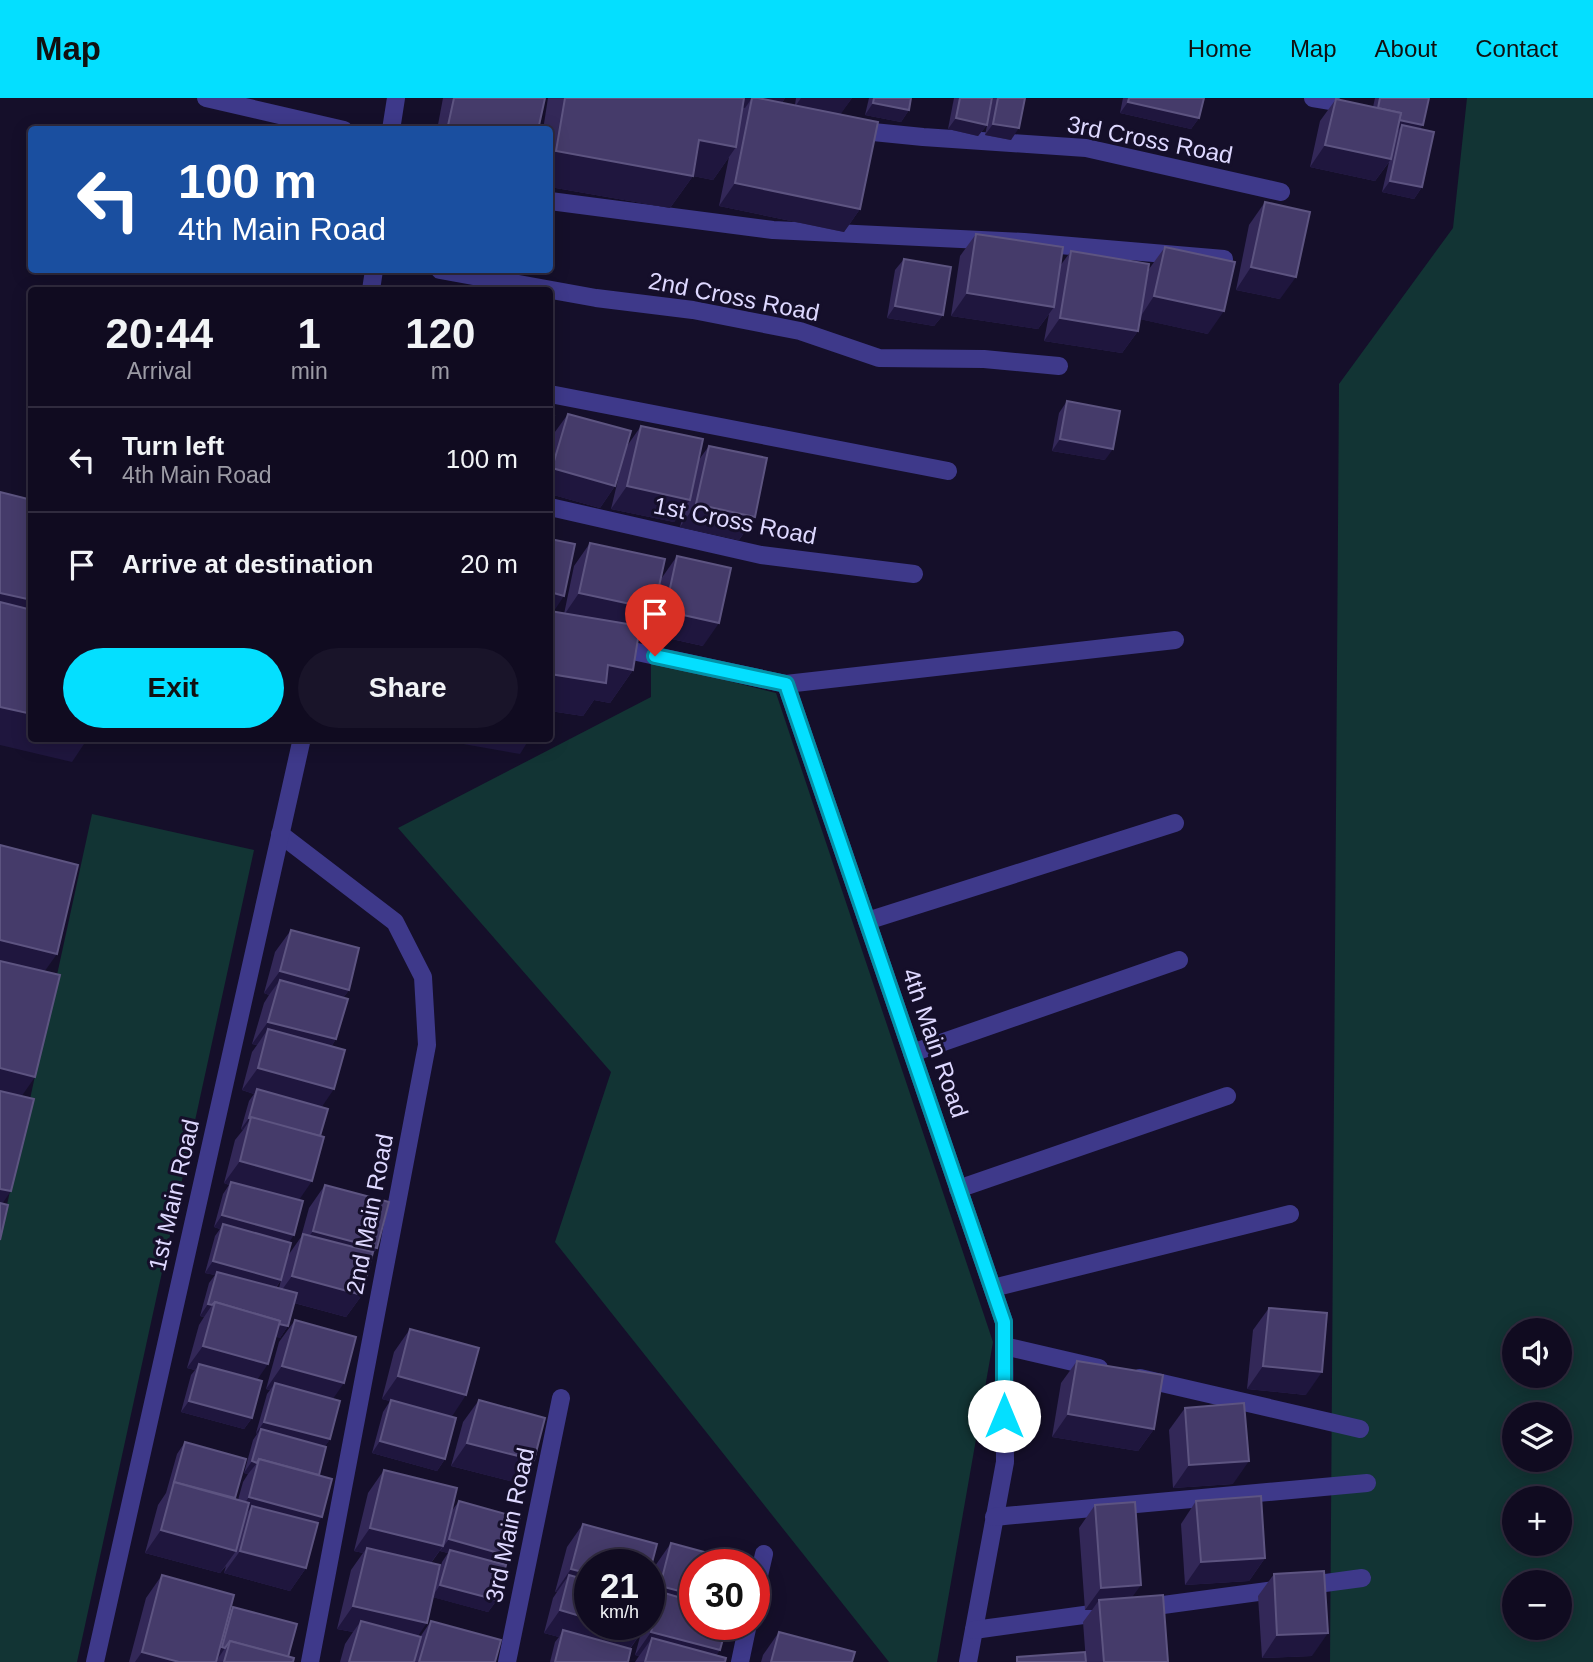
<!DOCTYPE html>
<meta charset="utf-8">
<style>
body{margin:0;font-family:Helvetica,sans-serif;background:#191429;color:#f1f3f6;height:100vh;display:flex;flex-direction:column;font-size:26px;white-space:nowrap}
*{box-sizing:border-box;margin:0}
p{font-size:23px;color:#9c9ba5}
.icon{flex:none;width:38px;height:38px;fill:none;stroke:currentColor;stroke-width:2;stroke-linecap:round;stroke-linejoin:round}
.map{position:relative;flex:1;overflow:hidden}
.sheet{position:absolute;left:28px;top:189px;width:525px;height:455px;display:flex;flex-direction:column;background:#100b20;border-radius:7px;box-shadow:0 4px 18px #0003,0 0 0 2px #302b3e}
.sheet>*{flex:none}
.banner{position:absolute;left:28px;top:28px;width:525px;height:147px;border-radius:7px;box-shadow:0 4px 18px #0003,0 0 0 2px #302b3e;background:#1a4fa0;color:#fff;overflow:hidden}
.buttons{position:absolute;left:1502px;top:1220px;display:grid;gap:14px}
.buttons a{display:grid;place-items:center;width:70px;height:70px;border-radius:50%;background:#100b20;box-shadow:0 4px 18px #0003,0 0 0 2px #302b3e;font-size:35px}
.speed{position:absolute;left:574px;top:1451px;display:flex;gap:14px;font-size:35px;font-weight:700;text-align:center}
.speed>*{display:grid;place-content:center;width:91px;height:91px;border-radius:50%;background:#100b20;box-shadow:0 4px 18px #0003,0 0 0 2px #302b3e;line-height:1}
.speed small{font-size:18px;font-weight:400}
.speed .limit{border:10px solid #d22;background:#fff;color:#111}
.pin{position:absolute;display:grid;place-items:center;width:60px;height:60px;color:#fff;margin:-72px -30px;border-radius:50% 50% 50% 0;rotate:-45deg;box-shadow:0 0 7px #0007}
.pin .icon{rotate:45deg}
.me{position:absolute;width:77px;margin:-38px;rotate:0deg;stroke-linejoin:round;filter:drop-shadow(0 0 5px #0008)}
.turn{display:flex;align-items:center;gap:24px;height:147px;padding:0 35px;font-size:32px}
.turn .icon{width:91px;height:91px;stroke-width:2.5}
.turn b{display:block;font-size:49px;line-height:60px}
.eta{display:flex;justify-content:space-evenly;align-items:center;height:119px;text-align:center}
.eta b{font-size:42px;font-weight:600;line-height:49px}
.primary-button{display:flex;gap:14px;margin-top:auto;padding:14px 35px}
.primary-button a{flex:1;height:80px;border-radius:42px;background:#04dfff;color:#111;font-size:28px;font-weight:600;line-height:80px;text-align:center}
.primary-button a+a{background:#191429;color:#f1f3f6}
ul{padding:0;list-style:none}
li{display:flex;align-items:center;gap:21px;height:105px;padding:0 35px;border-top:2px solid #302b3e}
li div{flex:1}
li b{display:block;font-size:26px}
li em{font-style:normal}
header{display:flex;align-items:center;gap:42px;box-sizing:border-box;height:98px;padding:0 35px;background:#04dfff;color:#111}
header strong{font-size:33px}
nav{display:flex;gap:38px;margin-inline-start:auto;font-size:24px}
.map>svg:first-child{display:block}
.green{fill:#123434;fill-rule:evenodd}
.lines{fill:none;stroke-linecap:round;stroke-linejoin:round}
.minor{stroke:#3e398a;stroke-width:18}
.wall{fill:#332858;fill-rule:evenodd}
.shaded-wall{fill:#1f163e}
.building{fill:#453b6a;stroke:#5d5481;stroke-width:2}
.route-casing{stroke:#0391a6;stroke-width:18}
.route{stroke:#04dfff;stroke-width:12}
.labels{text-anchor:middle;stroke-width:6;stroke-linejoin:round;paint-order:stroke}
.street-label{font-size:24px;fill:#ded8ff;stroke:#150f2a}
</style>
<header>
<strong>Map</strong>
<nav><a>Home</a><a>Map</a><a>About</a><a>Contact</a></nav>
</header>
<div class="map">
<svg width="1593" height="1564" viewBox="0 0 1593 1564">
<rect width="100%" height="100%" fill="#150f2a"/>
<g class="green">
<path d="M1467,0h126v1564h-263l9,-1278 114,-156zM1514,1232h45v46h-45zM1514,1316h45v46h-45zM1514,1400h45v46h-45zM1514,1484h45v46h-45z"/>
<path d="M651,563l125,32 217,649 -56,320h-48l-334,-420 56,-170 -213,-244 253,-131z"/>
<path d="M92,716l162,36 -177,812h-77v-425z"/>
</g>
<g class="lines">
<g class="minor">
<path d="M206,0l138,32"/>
<path d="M1313,0l18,3"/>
<path d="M391,32l5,-32"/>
<path d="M853,32l70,7 163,11 195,44"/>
<path d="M550,103l223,29 251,12 200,17"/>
<path d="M440,172l156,28 97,12 107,21 79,27 105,1 75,7"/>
<path d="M371,192l3,-20"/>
<path d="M550,296l398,77"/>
<path d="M550,409l211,48 153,19"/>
<path d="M614,549l172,37 218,638 1,140 -37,200"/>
<path d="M786,586l389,-44"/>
<path d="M280,736l115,88 28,55 4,68 -117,617"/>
<path d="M867,823l308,-98"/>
<path d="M912,955l267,-93"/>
<path d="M958,1091l269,-93"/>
<path d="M993,1190l297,-74"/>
<path d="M1004,1248l95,22"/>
<path d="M1140,1280l220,51"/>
<path d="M994,1419l373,-34"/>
<path d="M754,1499l10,-43"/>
<path d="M1141,1510l221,-30"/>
<path d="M974,1532l139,-19"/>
<path d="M95,1564l207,-924"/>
<path d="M507,1564l54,-264"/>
<path d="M740,1564l8,-38"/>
</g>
</g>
<g class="wall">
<path d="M443,0h102l-7,32h-101z"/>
<path d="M548,0h237l-3,5 13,2 1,-7h56l-12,16 20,95 -16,23 -125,-26 10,-49 -16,23 -20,-4 -23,32 -120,-21v-57h-7z"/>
<path d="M869,0h42l-2,12 -8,12 -36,-7z"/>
<path d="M954,0h38l-5,27 -9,11 -30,-7z"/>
<path d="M993,0h32l-14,42 -26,-5z"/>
<path d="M1123,0h81l-5,20 -8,11 -71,-16z"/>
<path d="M1375,0h54l-9,31 2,58 -8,12 -32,-7 7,-30 -14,19 -65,-14 10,-46 16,-22 37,8z"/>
<path d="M1265,104l15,97 -44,-9 13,-65z"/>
<path d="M976,136l84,32 11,-15 73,41 5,-23 16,-22 43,87 -68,-15 -2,12 -16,22 -78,-12 5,-27 -11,15 -87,-13 9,-60z"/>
<path d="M904,161l39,56 -9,11 -47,-8 8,-48z"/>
<path d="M1067,303l38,59 -53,-9 7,-38z"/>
<path d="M568,316l59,32 14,-20 57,35 11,-15 46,71 -16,23 -59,-13 5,-20 -11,15 -63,-13 10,-42 -6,19 -15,22 -50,-14v-50l2,-8z"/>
<path d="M550,441l3,73 11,2 10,-48 16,-23 64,66 -14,19 -7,42 -23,33 -16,-3 -11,16 -33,-5z"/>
<path d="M677,458l26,90 -54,-12 12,-55z"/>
<path d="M291,832l58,60 -6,8 -7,41 -5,8 -9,60 -33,135 -8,38 -5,8h3l8,-31 14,-20 8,-29 16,-23 52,63 -4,6 -11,41 -16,22 -52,-14 -6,23 -8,12 -4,-2 -19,44 -5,38 -8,11 -63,-17 10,-37 4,-5 -8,-2 12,-43 5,-8 -4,-1 9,-33 6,-8 -10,-2 10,-37 5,-7 -6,-2 9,-33 6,-9 -5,-2 11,-43 8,-10 -2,-1 8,-28 5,-7 -12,-4 10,-38 5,-7 -5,-1 12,-41 5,-8 -5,-2 11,-41z"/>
<path d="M1269,1210l37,87 -59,-6 6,-59z"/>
<path d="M295,1222l38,79 -3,40 -5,7 -6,29 -2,48 -11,45 -16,23 -66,-18 2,-7 -6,7 -75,-20 13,-48 8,-12 11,-39 8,-12 50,57 3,1 5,-18 5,-8 -4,-1 9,-33 4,-6 -1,-1 11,-39 3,-4 -4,-1 13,-47z"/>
<path d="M410,1231l41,88 -6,42 -8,12 -65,-18 11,-41 7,-11 -8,-2 12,-47z"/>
<path d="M1077,1263l77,68 -16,22 -86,-14 9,-54z"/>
<path d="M479,1302l55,60 -16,23 -67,-17 12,-44z"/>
<path d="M1185,1310l48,76 -60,4 -4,-58z"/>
<path d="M384,1372l67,42 8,-11 45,63 -7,36 -9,12 -55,-15 -15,39 2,1 11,-16 64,41h-155l5,-18 8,-12 -16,-3 14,-59 12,-17 -9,-2 14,-58zM441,1451l-1,2 8,2 -6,9 -7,24 -4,-23z"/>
<path d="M1196,1403l69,57 -16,23 -64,4 -4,-61z"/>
<path d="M1095,1407l37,92 36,65h-82l-3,-40 9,-12h-7l-6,-82z"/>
<path d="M583,1426l7,100h59v-36l6,-22 16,-23 24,21 25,86 -4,5 9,7h-90l4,-6 -4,-1 6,-22 -11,16 -2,13h-78l5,-20 4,-5 -15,-4 9,-35 4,-6h-2l12,-45z"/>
<path d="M1274,1476l38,82 -50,2 -4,-62z"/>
<path d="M162,1477l67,37 4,-5 60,55h-164l17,-64z"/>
<path d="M779,1534l73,30h-91l2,-7z"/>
</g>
<g class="shaded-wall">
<path d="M717,0h35l-7,10 -30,-7z"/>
<path d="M752,0h33l-11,16z"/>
<path d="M801,0h51l-14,20 -44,-10z"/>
<path d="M1128,4l71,16 -8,11 -71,-16z"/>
<path d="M873,5l36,7 -8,12 -36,-7z"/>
<path d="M1377,17l46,10 -8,11 -13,-11 -5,7z"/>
<path d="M956,20l31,7 -9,11 -30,-7z"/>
<path d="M993,26l26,4 -8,12 -26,-5z"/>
<path d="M699,42l37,7 -23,33 -20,-4 -23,32 -120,-21v-27l6,-9z"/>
<path d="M1325,47l66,14 -16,22 -65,-14z"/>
<path d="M1390,83l32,6 -8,12 -32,-7z"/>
<path d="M735,85l125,26 -16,23 -125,-26z"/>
<path d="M1251,169l45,10 -16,22 -44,-9z"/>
<path d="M967,195l87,14 -16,22 -87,-13z"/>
<path d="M1154,198l70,15 -16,23 -69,-15z"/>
<path d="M895,208l48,9 -9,11 -47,-8z"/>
<path d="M1060,220l78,13 -16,22 -78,-12z"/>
<path d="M1060,341l53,10 -8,11 -53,-9z"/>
<path d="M552,370l63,18 -15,22 -50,-14v-22z"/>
<path d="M627,388l63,14 -16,22 -63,-13z"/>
<path d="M696,406l59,13 -16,23 -59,-13z"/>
<path d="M550,494l14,4 -14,21z"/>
<path d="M0,495l32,7v39l-32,-8z"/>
<path d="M579,495l75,16 -16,22 -74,-16z"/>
<path d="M665,513l54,12 -16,23 -54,-12z"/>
<path d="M608,567l25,5 -23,33 -16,-3 -11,16 -33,-5v-37z"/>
<path d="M0,609l32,7v24h56l-16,24 -72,-17z"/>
<path d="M429,640h101l-10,16z"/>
<path d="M0,842l57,14 -23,32 -34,-8z"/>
<path d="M280,873l69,19 -16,22 -53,-32 -11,15 -5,-2z"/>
<path d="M268,924l68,17 -15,23 -53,-33 -11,16 -5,-1z"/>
<path d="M0,970l35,9 -23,33 -12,-3z"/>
<path d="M258,970l76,21 -15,22 -62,-22 -3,5 -12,-4z"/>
<path d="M249,1020h2l-8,12 -2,-1z"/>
<path d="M240,1063l72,20 -15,22 -66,-21 -2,3 -5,-2z"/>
<path d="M0,1091l11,2 -11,16z"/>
<path d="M222,1117l72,20 -8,12 -63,-23 -3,5 -6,-2z"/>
<path d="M313,1133l64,17 -16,23 -62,-20z"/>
<path d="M213,1163l68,19 -8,11 -56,-19 -2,3 -10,-2z"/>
<path d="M292,1178l70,19 -16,22 -70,-19z"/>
<path d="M208,1206l4,1 -8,12 -4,-1z"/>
<path d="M214,1208l74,20 -8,12 -70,-19z"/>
<path d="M203,1248l65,18 -15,22 -54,-22 -4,6 -8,-2z"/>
<path d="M282,1268l62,17 -16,23 -53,-23 -5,7 -4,-1z"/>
<path d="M1263,1268l59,6 -16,23 -59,-6z"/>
<path d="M398,1278l68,19 -15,23 -69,-19z"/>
<path d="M189,1303l63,17 -8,11 -63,-17z"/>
<path d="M1068,1316l86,15 -16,22 -86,-14z"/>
<path d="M264,1324l66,17 -8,12 -61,-22 -4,5 -1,-1z"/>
<path d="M380,1343l65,18 -8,12 -65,-18z"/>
<path d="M467,1345l67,17 -16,23 -67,-17z"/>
<path d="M252,1363l5,2 -9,11 -4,-1z"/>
<path d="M1249,1363l-16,23 -60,4 16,-23z"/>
<path d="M249,1399l73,20 -16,23 -54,-34 -12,16 -7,-2z"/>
<path d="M370,1430l73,18 -16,22 -60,-20 -4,5 -9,-2z"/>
<path d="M161,1432l75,21 -16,22 -75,-20z"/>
<path d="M449,1441l60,17 -8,12 -51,-18 -2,3 -8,-2z"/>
<path d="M240,1453l66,17 -16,23 -66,-18z"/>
<path d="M1265,1460l-16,23 -64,4 16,-23z"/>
<path d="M571,1471l19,5v27l-21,-26 -12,17h-2z"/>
<path d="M440,1487l57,15 -9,12 -56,-15z"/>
<path d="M1141,1487l-16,22 -26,-7 -7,10h-7l16,-22z"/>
<path d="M660,1488l35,9v27l-34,-30 -12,18v-9z"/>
<path d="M353,1508l74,17 -16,23 -50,-25 -8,11 -16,-3z"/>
<path d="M560,1512l30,9v5h19l32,9 -16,22 -62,-25 -4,7 -15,-4z"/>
<path d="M651,1534l69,18 -9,12 -59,-24 -13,18 -4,-1z"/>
<path d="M1328,1535l-16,23 -50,2 15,-23z"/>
<path d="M222,1549l3,1 -8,12 -3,-1z"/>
<path d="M142,1554l37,10h-44z"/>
</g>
<g class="building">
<path d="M454,0h91l-7,32h-91z"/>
<path d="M565,0h179l-8,49 -37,-7 -6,36 -137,-25z"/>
<path d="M752,0h6l120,24 -18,87 -125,-26z"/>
<path d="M874,0h37l-2,12 -36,-7z"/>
<path d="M960,0h32l-5,27 -31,-7z"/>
<path d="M998,0h27l-6,30 -26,-4z"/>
<path d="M1129,0h75l-5,20 -71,-16z"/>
<path d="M1380,0h49l-6,27 -24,-5 2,-7 -23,-5z"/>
<path d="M1336,1l65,14 -10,46 -66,-14z"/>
<path d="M1402,27l32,7 -12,55 -32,-6z"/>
<path d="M1265,104l45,10 -14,65 -45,-10z"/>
<path d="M976,136l87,13 -9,60 -87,-14z"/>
<path d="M1165,149l70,15 -11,49 -70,-15z"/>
<path d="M1071,153l78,13 -11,67 -78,-13z"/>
<path d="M904,161l47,8 -8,48 -48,-9z"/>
<path d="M1067,303l53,10 -7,38 -53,-10z"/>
<path d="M568,316l63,17 -16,55 -63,-18z"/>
<path d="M550,317l4,1 -4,19z"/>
<path d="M641,328l62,13 -13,61 -63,-14z"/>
<path d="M709,348l58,12 -12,59 -59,-13z"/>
<path d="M0,394l32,8v100l-32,-7z"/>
<path d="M550,441l25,5 -11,52 -14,-4z"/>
<path d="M590,445l75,16 -11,50 -75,-16z"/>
<path d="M677,458l54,12 -12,55 -54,-12z"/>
<path d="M0,504l32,8v104l-32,-7z"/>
<path d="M550,513l90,15 -7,44 -25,-5 -2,18 -56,-9v3z"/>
<path d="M0,747l78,20 -21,89 -57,-14z"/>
<path d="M291,832l68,18 -10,42 -69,-19z"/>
<path d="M0,863l60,14 -25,102 -35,-9z"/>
<path d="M280,882l68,19 -12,40 -68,-17z"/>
<path d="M268,931l77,21 -11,39 -76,-21z"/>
<path d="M257,991l71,20 -8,27 -71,-18z"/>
<path d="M0,993l34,8 -23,92 -11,-2z"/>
<path d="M251,1019l73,20 -12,44 -72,-20z"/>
<path d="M231,1084l72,19 -9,34 -72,-20z"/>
<path d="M325,1087l64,17 -12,46 -64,-17z"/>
<path d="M0,1105l8,2 -8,35z"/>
<path d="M223,1126l68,19 -10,37 -68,-19z"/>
<path d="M303,1136l70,18 -11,43 -70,-19z"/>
<path d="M217,1174l80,21 -9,33 -9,-2 1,-3 -65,-19 -3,3 -4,-1z"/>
<path d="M215,1204l65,19 -12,43 -65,-18z"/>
<path d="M1269,1210l58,5 -5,59 -59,-6z"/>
<path d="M295,1222l61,17 -12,46 -62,-17z"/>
<path d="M410,1231l69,19 -13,47 -68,-19z"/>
<path d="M1077,1263l86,14 -9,54 -86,-15z"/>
<path d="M199,1266l63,17 -10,37 -63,-17z"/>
<path d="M275,1285l65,18 -10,38 -66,-17z"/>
<path d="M391,1302l65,18 -11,41 -65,-18z"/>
<path d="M479,1302l66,18 -11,42 -67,-17z"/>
<path d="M1244,1305l5,58 -60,4 -4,-57z"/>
<path d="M261,1331l65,18 -7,28 -60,-16 -2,4 -5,-2z"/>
<path d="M185,1344l61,17 -11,39 -61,-16z"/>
<path d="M259,1361l73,20 -10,38 -73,-20z"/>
<path d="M384,1372l73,18 -14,58 -73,-18z"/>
<path d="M174,1384l75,21 -13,48 -75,-21z"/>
<path d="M1261,1398l4,62 -64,4 -5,-61z"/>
<path d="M459,1403l61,17 -11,38 -60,-17z"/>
<path d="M1135,1404l6,83 -40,3 -6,-83z"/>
<path d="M252,1408l66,17 -12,45 -66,-17z"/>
<path d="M583,1426l74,20 -8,30v-10h-59v10l-19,-5z"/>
<path d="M671,1445l70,19 -1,2h-45v31l-35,-9z"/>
<path d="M367,1450l73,17 -13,58 -74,-17z"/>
<path d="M450,1452l56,15 -9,35 -57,-15z"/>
<path d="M1324,1473l4,62 -51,2 -3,-61z"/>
<path d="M162,1477l72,20 -18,67h-37l-37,-10z"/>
<path d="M569,1477l21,6v38l-30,-9z"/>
<path d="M661,1494l34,10v22h32l-7,26 -69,-18z"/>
<path d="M1163,1497l5,67h-64l-5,-62z"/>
<path d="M233,1509l64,17 -9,33 -58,-16 -5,7 -3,-1z"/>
<path d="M361,1523l60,16 -7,25h-65z"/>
<path d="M431,1523l70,19 -6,22h-76z"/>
<path d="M609,1526h34l-2,9z"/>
<path d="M563,1532l68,19 -3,13h-73z"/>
<path d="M779,1534l76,20 -3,10h-81z"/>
<path d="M652,1540l74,20 -1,4h-80z"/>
<path d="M230,1543l64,17 -1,4h-69z"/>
<path d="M1085,1554l1,10h-69v-5z"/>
</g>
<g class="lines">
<defs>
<path id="route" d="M655,558l131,28 218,638v94"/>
</defs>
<use href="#route" class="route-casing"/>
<use href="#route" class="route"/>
</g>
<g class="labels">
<g class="street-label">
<text transform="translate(1150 42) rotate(11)" y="8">3rd Cross Road</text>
<text transform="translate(734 199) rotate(11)" y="8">2nd Cross Road</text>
<text transform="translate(735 423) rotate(11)" y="8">1st Cross Road</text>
<text transform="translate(935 945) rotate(71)" y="8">4th Main Road</text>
<text transform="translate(174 1097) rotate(-77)" y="8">1st Main Road</text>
<text transform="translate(370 1116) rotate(-79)" y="8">2nd Main Road</text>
<text transform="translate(510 1427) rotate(-78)" y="8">3rd Main Road</text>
</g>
</g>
</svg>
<div class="buttons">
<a><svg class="icon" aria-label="sound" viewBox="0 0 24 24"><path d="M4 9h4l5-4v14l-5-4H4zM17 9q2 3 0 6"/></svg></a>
<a><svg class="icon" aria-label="layers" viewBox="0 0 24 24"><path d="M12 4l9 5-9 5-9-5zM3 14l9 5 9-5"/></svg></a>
<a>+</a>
<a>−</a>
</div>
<div class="speed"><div>21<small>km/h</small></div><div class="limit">30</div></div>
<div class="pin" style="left:655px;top:558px;background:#d93025"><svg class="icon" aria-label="arrive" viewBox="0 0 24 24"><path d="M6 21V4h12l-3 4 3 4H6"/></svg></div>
<svg class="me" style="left:1004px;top:1318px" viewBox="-20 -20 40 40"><circle r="19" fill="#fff"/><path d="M0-13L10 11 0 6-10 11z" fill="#04dfff"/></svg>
<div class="banner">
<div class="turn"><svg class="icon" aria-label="left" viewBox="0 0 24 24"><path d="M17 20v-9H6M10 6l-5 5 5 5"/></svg><div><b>100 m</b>4th Main Road</div></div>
</div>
<section class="sheet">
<div class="eta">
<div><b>20:44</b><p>Arrival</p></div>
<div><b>1</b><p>min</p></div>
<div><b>120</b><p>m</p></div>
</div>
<ul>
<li><svg class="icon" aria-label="left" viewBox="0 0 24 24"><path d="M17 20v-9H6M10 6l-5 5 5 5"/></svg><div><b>Turn left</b><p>4th Main Road</p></div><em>100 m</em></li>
<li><svg class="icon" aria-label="arrive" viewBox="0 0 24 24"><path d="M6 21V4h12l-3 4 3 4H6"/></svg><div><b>Arrive at destination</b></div><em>20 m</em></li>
</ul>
<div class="primary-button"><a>Exit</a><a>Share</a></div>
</section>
</div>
